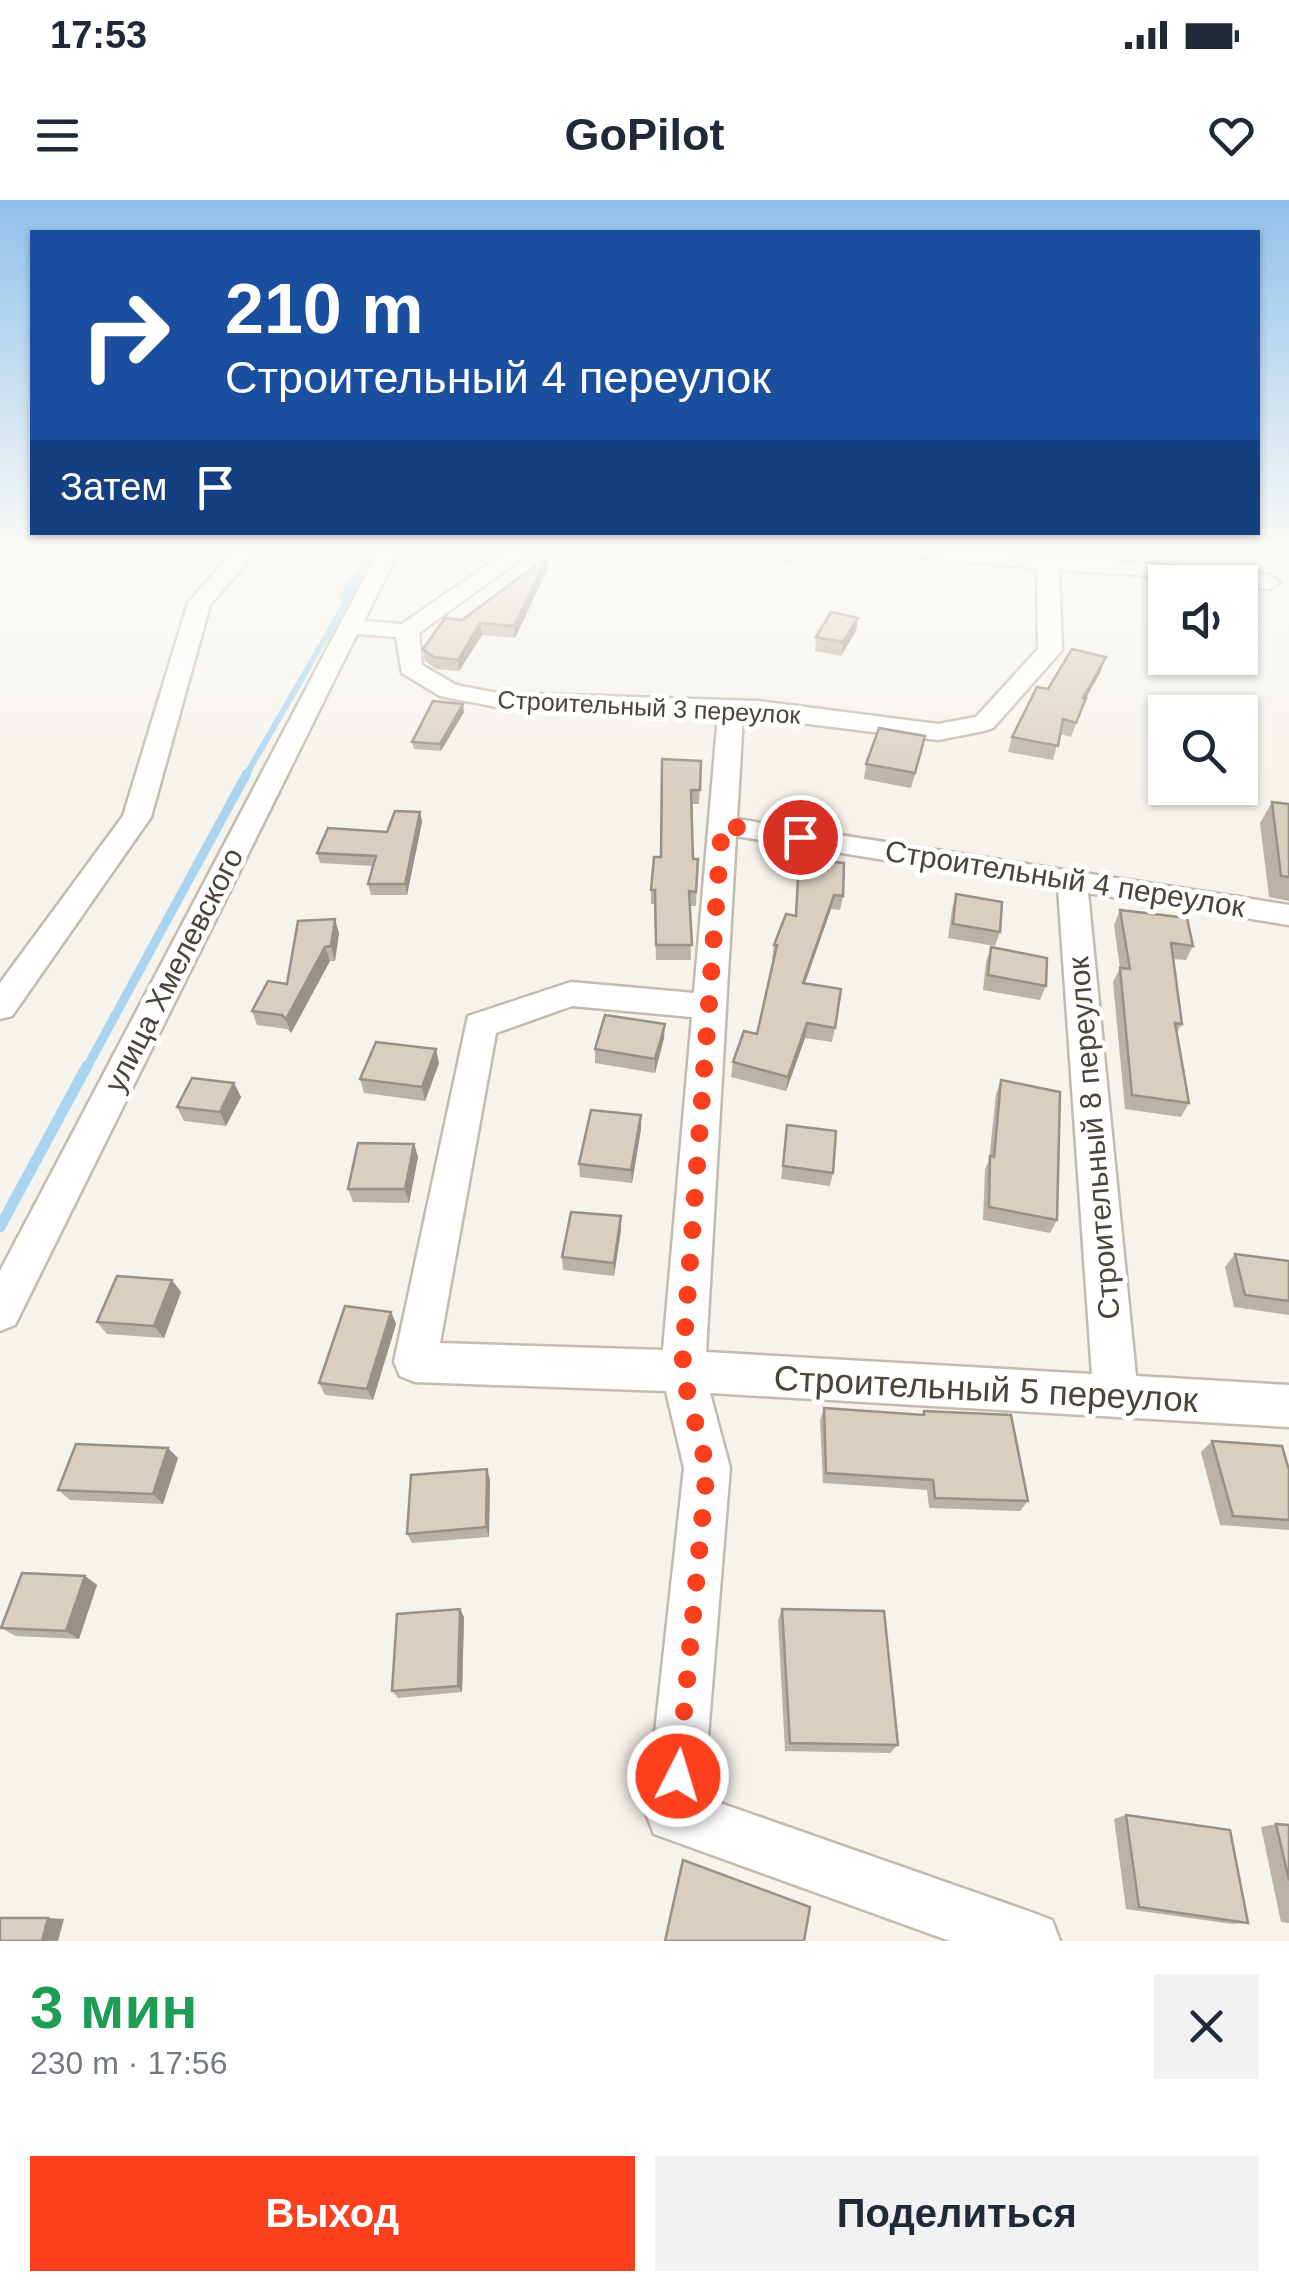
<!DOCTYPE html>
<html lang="ru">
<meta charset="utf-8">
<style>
body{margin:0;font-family:Helvetica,sans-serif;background:#f2f2f3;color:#1f2937;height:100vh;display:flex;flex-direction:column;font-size:38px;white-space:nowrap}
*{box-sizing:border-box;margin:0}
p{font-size:32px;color:#747a83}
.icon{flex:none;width:55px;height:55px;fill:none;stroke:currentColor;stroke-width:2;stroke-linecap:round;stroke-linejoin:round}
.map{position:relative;height:1741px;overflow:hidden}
.side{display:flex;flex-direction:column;background:#fff;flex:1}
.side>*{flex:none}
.top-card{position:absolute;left:30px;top:30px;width:1230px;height:305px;border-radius:0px;box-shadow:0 2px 8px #0004;background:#1a4fa0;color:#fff;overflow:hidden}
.tools{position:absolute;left:1148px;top:365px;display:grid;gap:20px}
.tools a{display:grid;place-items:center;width:110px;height:110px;border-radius:0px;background:#fff;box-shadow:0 2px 8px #0004;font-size:50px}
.pin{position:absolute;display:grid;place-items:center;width:85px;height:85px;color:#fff;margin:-42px;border:5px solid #fff;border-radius:50%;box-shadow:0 2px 10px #0007}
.me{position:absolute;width:110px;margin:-55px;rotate:5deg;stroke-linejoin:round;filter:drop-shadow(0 0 8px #0008)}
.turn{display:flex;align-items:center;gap:35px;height:210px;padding:0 30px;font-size:45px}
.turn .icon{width:130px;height:130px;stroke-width:2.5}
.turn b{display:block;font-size:70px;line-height:85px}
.then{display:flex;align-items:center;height:95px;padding:0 30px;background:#0003;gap:20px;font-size:38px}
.round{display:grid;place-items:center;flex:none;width:105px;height:105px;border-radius:0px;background:#f2f2f3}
.overview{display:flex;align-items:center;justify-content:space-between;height:170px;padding:0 30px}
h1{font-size:60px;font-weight:600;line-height:75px;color:#1e9e55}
.primary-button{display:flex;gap:20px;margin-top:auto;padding:20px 30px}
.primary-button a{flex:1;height:115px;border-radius:0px;background:#fc3f1d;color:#fff;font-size:40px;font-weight:600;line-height:115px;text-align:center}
.primary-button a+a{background:#f2f2f3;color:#1f2937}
.status{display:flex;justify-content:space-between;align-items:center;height:70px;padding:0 50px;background:#fff;direction:ltr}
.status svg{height:28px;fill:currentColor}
header{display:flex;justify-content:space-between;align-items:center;height:130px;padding:0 30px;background:#fff;font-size:45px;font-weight:600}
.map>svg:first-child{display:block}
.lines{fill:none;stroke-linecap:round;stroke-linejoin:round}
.stream-far2{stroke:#a9d4f2;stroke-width:6}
.stream-far1{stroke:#a9d4f2;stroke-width:9}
.stream{stroke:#a9d4f2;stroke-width:11}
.canal{fill:#a9d4f2;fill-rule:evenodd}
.street-casing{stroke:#c2bbae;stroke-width:5}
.street{fill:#fff;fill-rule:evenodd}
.wall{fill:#bab2a6}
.shaded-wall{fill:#979187}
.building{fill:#d8cfc1;stroke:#979187;stroke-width:2.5}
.route{stroke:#fc3f1d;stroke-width:18;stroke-dasharray:0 32.4}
.labels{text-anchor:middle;stroke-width:10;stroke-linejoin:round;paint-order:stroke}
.far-street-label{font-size:25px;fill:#4b4439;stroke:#fff}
.street-label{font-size:30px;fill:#4b4439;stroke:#fff}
.near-street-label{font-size:35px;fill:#4b4439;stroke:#fff}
</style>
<div class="status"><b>17:53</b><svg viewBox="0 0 49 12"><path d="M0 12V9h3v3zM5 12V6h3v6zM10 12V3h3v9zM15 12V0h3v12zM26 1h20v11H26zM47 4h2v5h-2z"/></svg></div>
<header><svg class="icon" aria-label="menu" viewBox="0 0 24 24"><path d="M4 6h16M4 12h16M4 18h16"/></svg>GoPilot<svg class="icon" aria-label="heart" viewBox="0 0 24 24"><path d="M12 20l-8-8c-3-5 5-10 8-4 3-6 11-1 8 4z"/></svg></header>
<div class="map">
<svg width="1289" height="1741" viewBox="0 0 1289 1741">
<rect width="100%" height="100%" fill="#f6f3ec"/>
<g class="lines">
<path class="stream-far2" d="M246,575l103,-178"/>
<path class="stream-far1" d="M86,869l161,-296"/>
<path class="stream" d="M0,1027l87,-161"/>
<path class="canal" d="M368,348h20l-32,53h-14l-3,-4z"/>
<defs>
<g id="street">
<path d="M237,348h22l-49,57 -59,212 -139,199 -12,3v-36l123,-167 65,-213z"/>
<path d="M380,348h20l-36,73 38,3 110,-76h24l-117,85 3,32 34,20 41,8 261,8 180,23 38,-7 62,-68 -1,-81 -152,-14 -10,-6c132,0 263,16 394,27l11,7 -11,7 -29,-3v-4l-181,-12 3,80 -69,78 -9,3 -46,9 -195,-24 -6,103 552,86v20l-201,-32 48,483 153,9v42l-579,-34 20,75 -27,329 328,115 21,8 8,21h-110l-296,-107 -8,-20 38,-346 -18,-77 -251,-9 -15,-6 -6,-14 74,-346 103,-34 123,11 24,-278 -221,-8 -57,-11 -38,-23 -6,-36 -39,-3 -342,691 -15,6v-60zM736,636l322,52 34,486 -386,-22zM572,806l120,11 -29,333 -223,-7 56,-310z"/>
</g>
</defs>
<use href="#street" class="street-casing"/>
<use href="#street" class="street"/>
</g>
<g class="wall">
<path d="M753,348h46l-2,14 -45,-1z"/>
<path d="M548,368l-33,70 -33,-3 -23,36 -23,-2 -11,-8 -2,-12 39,-29z"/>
<path d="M856,431l-15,25 -26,-5 1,-14z"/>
<path d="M1101,471l-15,27 -15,39 -11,-3 -7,26 -45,-8 4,-15 36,-48z"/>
<path d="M464,512l-23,39 -27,-2 -2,-7z"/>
<path d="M922,550l-11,38 -47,-9 2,-15z"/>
<path d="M701,561l-2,43h-7l1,55h5l-2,47h-6l1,54h-35l-2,-56h-3v-14l10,-33z"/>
<path d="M1272,602l17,2v97l-20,-4 -9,-74z"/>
<path d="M420,612l2,10 -15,73h-36l-3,-11 5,-18 -53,-3 -3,-10 70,-21z"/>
<path d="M799,659l44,37 -3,14 -9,-1 -26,74 30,45 -3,14 -27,-4 -19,53 -55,-14 2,-15 24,-28 17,-74 -2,-1 2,-14 21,-29z"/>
<path d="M956,694l44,38 -5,14 -47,-8 4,-29z"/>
<path d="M1120,710l73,36 -7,14 -13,-1 9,65 -5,8 12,71 -8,14 -56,-8 -12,-127 7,-14 -6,-43z"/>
<path d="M339,733l-4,28h-5l-39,72 -4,-4 -30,-4 -5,-14 35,-27z"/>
<path d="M991,747l55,39 -6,14 -57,-10 3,-28z"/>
<path d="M664,838l-9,35 -60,-10v-14z"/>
<path d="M439,863l-14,38 -61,-8 -4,-14z"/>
<path d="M1001,880l56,140 -7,13 -67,-13 2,-50 4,-10 7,-66z"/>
<path d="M234,883l7,14 -15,29 -42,-5 -7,-14z"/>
<path d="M641,915v14l-9,54 -52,-6 -1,-13z"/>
<path d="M787,925l46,48 -3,13 -49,-7z"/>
<path d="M414,944l4,13 -9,46 -56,-1 -5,-13z"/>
<path d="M621,1016v14l-7,46 -51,-6 -1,-13z"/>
<path d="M1235,1054l54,7v54l-55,-8 -9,-40z"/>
<path d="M181,1092l-17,46 -57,-4 -10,-12z"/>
<path d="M391,1112l5,12 -23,76 -48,-5 -6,-12z"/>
<path d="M824,1208l98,7 2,-4 104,90 -8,10 -91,-3 -2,-18 -104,-7 -3,-63z"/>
<path d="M1212,1241l77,29v60l-69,-5 -19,-73z"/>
<path d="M178,1258l-15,46 -93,-4 -12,-10z"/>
<path d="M487,1269l3,11 -1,57 -77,6 -5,-9z"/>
<path d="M85,1376l12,9 -18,54 -63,-3 -15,-8z"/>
<path d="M782,1409l116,136 -8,8 -105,-2 -7,-131z"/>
<path d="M464,1417l-2,75 -64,6 -6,-7z"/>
<path d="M1126,1615l122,108 -16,1 -106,-15 -12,-90z"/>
<path d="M1276,1624l13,1v98l-8,-1 -20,-95z"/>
</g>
<g class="shaded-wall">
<path d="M547,357l1,11 -33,70 -1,-12z"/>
<path d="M858,418l-2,13 -15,25 2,-14z"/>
<path d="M480,423l2,12 -23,36 -1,-11z"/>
<path d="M1106,457l-5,14 -23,41 5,-14z"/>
<path d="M463,504l1,8 -23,39 -1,-7z"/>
<path d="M420,612l2,10 -15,73 -2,-11z"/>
<path d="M834,695l-3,14 -31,88 3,-14z"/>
<path d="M335,719l4,14 -4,28 -4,-15z"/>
<path d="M325,747l5,14 -39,72 -5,-14z"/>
<path d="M807,823l-2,15 -19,53 2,-14z"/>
<path d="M665,824l-1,14 -9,35v-14z"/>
<path d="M436,849l3,14 -14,38 -3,-14z"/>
<path d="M234,883l7,14 -15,29 -6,-14z"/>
<path d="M641,915v14l-9,54 -1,-13z"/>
<path d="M414,944l4,13 -9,46 -4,-14z"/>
<path d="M621,1016v14l-7,46v-13z"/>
<path d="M172,1080l9,12 -17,46 -10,-12z"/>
<path d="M391,1112l5,12 -23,76 -6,-11z"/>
<path d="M168,1248l10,10 -15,46 -10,-10z"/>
<path d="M487,1269l3,11 -1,57 -3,-10z"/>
<path d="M85,1376l12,9 -18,54 -13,-8z"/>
<path d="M460,1409l4,8 -2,75 -4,-6z"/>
<path d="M48,1718l16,1 -6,22h-16z"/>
</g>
<g class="building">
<path d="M547,357l-33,69 -34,-3 -22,37 -24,-3 -11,-8 22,-31 17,2z"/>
<path d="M831,412l27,6 -15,24 -27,-5z"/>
<path d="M1072,449l34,8 -23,41h3l-10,25 -13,-4 -5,27 -46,-9 25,-50 11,2z"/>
<path d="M433,501l30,3 -23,40 -28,-2z"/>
<path d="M879,528l46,8 -10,37 -49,-9z"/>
<path d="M662,559l39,2 -1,29h-9l2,69h5l-2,33 -7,-1 3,54h-36l-1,-55h-4l3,-33h7z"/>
<path d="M1272,602l17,2v73l-8,-1z"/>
<path d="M395,611l25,1 -15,72h-37l8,-28 -59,-3 11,-25 59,4z"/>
<path d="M799,659l45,4 -1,33 -9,-1 -31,88 38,6 -6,39 -28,-5 -19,54 -55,-15 11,-31 13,3 20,-89h-3l12,-31 10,2z"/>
<path d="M956,694l46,8 -2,30 -47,-8z"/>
<path d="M1120,710l67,8 6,28 -22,-3 11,81 -7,-1 14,80 -57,-8 -12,-127 10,1z"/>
<path d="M335,719l-4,27 -6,1 -39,72 -4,-4 -30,-4 16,-30 19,3 11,-63z"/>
<path d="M991,747l56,11 -1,28 -58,-11z"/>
<path d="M605,815l60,9 -10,35 -60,-10z"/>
<path d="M376,842l60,7 -14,38 -62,-8z"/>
<path d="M192,878l42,5 -14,29 -43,-5z"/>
<path d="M1001,880l59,12 -3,128 -68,-13 1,-51 4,1z"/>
<path d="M591,910l50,5 -10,55 -52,-6z"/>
<path d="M787,925l49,6 -3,42 -50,-7z"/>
<path d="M358,943l56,1 -9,45h-57z"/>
<path d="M571,1012l50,4 -7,47 -52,-6z"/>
<path d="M1235,1054l54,7v40l-44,-6z"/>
<path d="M117,1076l55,4 -18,46 -57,-4z"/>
<path d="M345,1106l46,6 -24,77 -48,-6z"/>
<path d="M824,1208l100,7v-4l87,4 17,86 -93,-3 -2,-18 -107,-7z"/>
<path d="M1212,1241l70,5 7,24v50l-56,-4z"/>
<path d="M76,1244l92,4 -15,46 -95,-4z"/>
<path d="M487,1269l-1,58 -79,7 4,-59z"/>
<path d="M22,1373l63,3 -19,55 -65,-3z"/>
<path d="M460,1409l-2,77 -66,5 5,-77z"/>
<path d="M782,1409l102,2 14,134 -108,-2z"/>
<path d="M1126,1615l104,15 18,93 -109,-16z"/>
<path d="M1276,1624l13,1v55z"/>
<path d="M683,1660l127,47 -6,34h-139z"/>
<path d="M0,1718h48l-6,23h-42z"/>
</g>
<linearGradient id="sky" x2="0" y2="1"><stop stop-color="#8fc1ec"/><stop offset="0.59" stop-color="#fbfaf6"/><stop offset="1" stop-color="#fbfaf6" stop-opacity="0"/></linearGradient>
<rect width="1289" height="592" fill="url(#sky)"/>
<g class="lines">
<path class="route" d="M678,1576l29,-308 -25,-97 40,-546 78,12"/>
</g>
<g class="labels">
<g class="far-street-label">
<text transform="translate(649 507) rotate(3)" y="9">Строительный 3 переулок</text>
</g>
<g class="street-label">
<text transform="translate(1065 679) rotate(9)" y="10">Строительный 4 переулок</text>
<text transform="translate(174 770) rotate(-63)" y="10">улица Хмелевского</text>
<text transform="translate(1094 938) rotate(-95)" y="10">Строительный 8 переулок</text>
</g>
<g class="near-street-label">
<text transform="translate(986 1189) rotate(3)" y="12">Строительный 5 переулок</text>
</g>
</g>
</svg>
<div class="tools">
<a><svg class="icon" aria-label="sound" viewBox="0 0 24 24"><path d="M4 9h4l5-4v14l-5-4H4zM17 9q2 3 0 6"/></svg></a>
<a><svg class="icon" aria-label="search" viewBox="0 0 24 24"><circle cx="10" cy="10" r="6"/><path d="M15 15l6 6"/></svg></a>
</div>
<div class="pin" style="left:800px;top:637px;background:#d93025"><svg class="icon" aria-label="arrive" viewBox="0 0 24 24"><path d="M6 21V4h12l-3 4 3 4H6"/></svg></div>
<svg class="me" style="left:678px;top:1576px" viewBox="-20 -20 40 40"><circle r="17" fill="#fc3f1d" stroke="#fff" stroke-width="3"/><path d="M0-11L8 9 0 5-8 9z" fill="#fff"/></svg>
<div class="top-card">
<div class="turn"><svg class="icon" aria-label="right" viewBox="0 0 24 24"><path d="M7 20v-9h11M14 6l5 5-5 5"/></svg><div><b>210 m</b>Строительный 4 переулок</div></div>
<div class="then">Затем<svg class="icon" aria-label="arrive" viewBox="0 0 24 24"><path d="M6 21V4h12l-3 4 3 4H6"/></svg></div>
</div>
</div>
<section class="side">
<div class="overview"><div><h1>3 мин</h1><p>230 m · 17:56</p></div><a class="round"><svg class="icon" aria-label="close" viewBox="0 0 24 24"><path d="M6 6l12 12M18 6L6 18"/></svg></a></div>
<div class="primary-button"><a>Выход</a><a>Поделиться</a></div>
</section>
